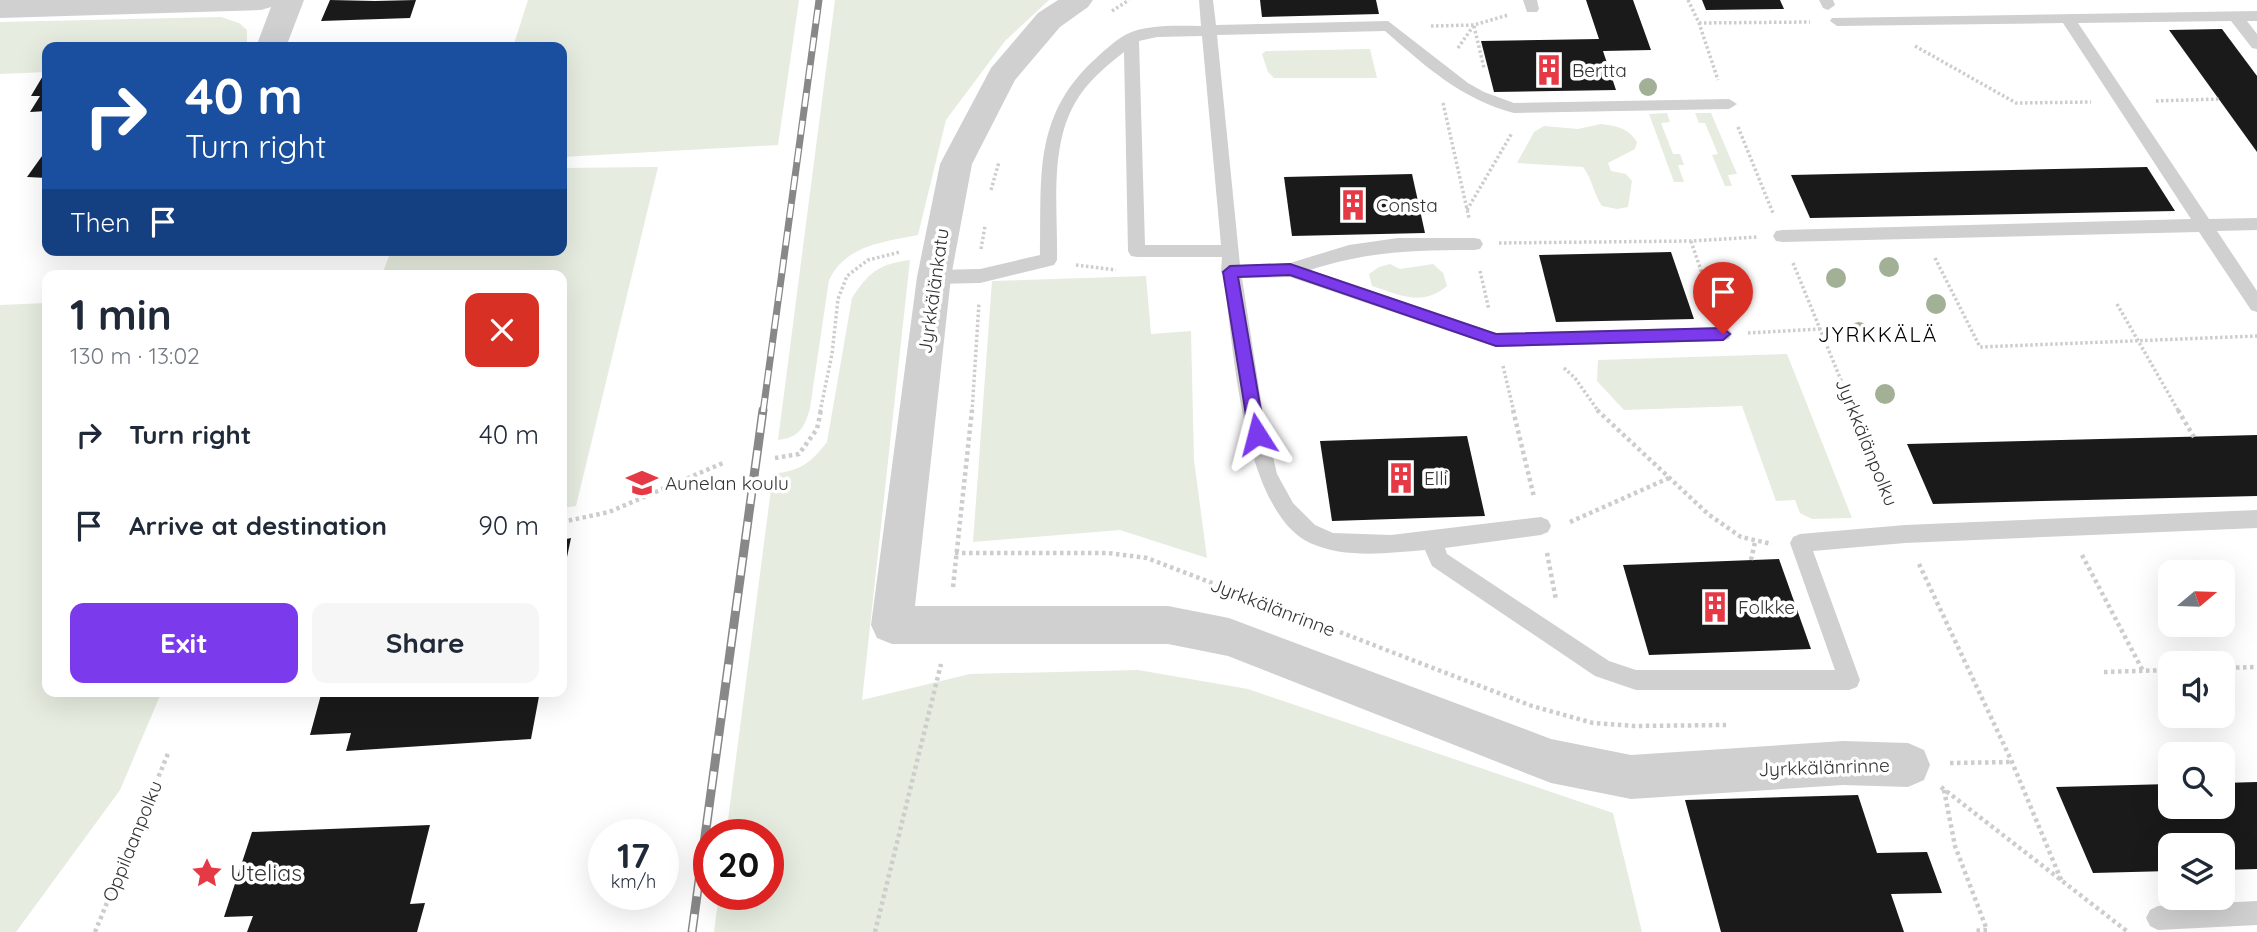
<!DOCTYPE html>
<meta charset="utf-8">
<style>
body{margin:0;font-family:Quicksand,sans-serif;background:#f6f6f7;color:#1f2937;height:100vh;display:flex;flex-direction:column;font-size:26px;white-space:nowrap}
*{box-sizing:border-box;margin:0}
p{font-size:23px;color:#747a83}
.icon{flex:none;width:38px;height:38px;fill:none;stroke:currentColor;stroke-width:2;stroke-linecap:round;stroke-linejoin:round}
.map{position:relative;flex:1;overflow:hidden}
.side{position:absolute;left:42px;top:270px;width:525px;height:427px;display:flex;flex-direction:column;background:#fff;border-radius:14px;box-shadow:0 7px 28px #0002}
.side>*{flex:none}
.banner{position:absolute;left:42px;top:42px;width:525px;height:214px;border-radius:14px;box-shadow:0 7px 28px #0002;background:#1a4fa0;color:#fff;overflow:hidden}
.needle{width:46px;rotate:71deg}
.buttons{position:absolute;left:2158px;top:560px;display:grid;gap:14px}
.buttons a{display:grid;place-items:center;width:77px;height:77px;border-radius:14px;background:#fff;box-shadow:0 7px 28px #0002;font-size:35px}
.speed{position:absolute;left:588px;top:819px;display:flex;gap:14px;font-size:35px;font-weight:700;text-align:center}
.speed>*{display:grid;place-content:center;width:91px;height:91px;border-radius:50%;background:#fff;box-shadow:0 7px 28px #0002;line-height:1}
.speed small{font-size:18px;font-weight:400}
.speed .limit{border:10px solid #d22;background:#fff;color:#111}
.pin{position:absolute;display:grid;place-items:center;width:60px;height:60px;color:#fff;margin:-72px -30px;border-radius:50% 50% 50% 0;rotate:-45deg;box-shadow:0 0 7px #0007}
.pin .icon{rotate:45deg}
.me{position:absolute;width:77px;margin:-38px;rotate:351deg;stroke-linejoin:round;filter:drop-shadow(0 0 5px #0008)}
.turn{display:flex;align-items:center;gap:24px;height:147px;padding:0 28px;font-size:32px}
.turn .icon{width:91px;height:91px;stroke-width:2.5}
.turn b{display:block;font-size:49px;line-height:60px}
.then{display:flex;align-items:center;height:66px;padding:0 28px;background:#0003;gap:14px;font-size:26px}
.round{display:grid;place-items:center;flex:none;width:74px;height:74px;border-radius:14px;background:#f6f6f7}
.overview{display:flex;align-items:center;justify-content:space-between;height:119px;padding:0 28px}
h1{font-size:42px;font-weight:700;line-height:52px}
.action{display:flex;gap:14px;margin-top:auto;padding:14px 28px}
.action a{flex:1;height:80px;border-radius:14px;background:#7c3aed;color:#fff;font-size:28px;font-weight:700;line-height:80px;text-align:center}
.action a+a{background:#f6f6f7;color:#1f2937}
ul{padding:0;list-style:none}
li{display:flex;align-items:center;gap:21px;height:91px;padding:0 28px}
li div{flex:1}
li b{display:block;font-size:26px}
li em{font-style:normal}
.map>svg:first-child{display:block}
.green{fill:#e6ecdf}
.building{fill:#1a1a1a}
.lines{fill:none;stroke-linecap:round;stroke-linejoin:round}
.path-far1{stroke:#cdcdcd;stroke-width:3.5;stroke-dasharray:2.5 2.5;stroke-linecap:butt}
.path{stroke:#cdcdcd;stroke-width:4.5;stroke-dasharray:3.5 3.5;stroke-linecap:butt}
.service{fill:#d0d0d0;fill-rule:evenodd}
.minor{fill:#d0d0d0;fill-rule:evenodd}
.rail-far1-casing{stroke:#888;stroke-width:7}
.rail-casing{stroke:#888;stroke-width:9}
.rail-far1{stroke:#fff;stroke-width:4.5;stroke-dasharray:14;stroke-linecap:butt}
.rail{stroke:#fff;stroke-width:6;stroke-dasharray:18;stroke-linecap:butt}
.tree{fill:#a2b095}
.route{fill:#7c3aed;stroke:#51269a;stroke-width:2}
.labels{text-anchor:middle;stroke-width:7;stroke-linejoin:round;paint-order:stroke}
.poi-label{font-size:19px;fill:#333;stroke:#fff;text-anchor:start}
.street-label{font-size:19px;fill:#333;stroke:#fff}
.neighbourhood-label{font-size:21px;letter-spacing:2px;fill:#000;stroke:#fff}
.near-poi-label{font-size:23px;fill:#333;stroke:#fff;text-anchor:start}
</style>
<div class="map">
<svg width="2257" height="932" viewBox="0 0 2257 932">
<rect width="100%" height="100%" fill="#fff"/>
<g class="green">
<path d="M528,0h271l-21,145 -216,12v-110h-49z"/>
<path d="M835,0h214l-44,41 -59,79 -28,115c-35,7 -72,10 -89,45l-19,128c-5,19 -11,30 -32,32z"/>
<path d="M221,17l18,6 8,7v17h-200v25l-47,2v-52z"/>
<path d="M1370,49l7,29h-103l-6,-6 -6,-18 4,-3z"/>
<path d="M1667,113l3,9 -9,1 12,31h7l4,11h-6l6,17h-10l-25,-68z"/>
<path d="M1695,113h16l26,61 -9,1 4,11h-7l-13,-31 6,-1 -13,-31h-6z"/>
<path d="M1601,124c16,2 27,4 36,18l-2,7 -27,14 3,8 15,3 6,7 -4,26 -11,2 -15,-3c-9,-13 -9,-26 -19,-39l-66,-4 17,-31 10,-6 34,3z"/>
<path d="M658,167l-82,339 -14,2v-233h-180l9,-25h171v-82z"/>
<path d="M910,260l-48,440 108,-26 168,-4 110,19 365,124 29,119h-928l5,-38h49v-59h-42l47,-361c28,-4 37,-10 54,-32l25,-144c17,-26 27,-34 58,-38z"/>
<path d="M1390,264l10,5 33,-5 10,9 4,13c-25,21 -47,9 -75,0l-3,-12 10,-7z"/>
<path d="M1146,276l5,58 40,-3 3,129 13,98 -87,-28 -147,12 19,-261z"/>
<path d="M47,303v388h115l-42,99 -104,142h-16v-627z"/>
<path d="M1787,354l65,164 -40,1 -12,-6 -5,-13 -19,1 -34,-95 -118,4 -27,-29 1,-21z"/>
</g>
<g class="building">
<path d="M330,0l45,1 41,-1 -6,18 -89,3z"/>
<path d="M1260,0h116l3,14 -117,3z"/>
<path d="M1586,0h47l18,50 -48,1 13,39 -122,2 -13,-51 118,-2z"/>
<path d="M1702,0h78l4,9 -78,1z"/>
<path d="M2222,29l35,47v76l-88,-122z"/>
<path d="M44,74h3v37l-17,1 10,-16h-9z"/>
<path d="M47,149v29l-20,-1z"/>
<path d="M2147,167l28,44 -365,7 -19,-43z"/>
<path d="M1412,174l13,59 -133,3 -8,-59z"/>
<path d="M1671,252l23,67 -138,3 -17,-67z"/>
<path d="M2257,435v61l-252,6 -72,2 -26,-60z"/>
<path d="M1467,436l18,80 -153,5 -12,-80z"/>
<path d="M571,538l-8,38h-1v-36z"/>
<path d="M1779,559l32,90 -162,6 -26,-90z"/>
<path d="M322,691h218l-9,48 -185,12 5,-18 -41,2z"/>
<path d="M2257,782v87l-35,1v-25h-52v26l-77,2 -37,-86 114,-3v23h52v-24z"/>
<path d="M1858,795l19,58 50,-1 15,41 -51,1 13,38h-183l-36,-132z"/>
<path d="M430,825l-20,79 15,-1 -8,29h-170l6,-16 -29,1 28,-85z"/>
</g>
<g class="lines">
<g class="path-far1">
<path d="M1688,0l11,23 19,57"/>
<path d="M1112,11l17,-11"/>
<path d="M1699,23l111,-1"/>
<path d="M1431,26l43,-1 34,-10"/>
<path d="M1474,26l10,42"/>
<path d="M1915,46l101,57 75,-1"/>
<path d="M1458,48l16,-23"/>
<path d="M2156,101l63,-2"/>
<path d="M1443,103l26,115"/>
<path d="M1738,127l35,86"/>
<path d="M991,190l8,-28"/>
<path d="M1467,210l45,-77"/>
<path d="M1691,241l22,65"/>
<path d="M1499,243l192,-2 66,-4"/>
<path d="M981,249l4,-23"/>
<path d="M1935,258l45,89 277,-11"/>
<path d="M1793,263l61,149"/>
<path d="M1076,265l40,5"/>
<path d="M1480,271l9,39"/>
<path d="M2117,304l62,108"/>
<path d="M1748,333l72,-4"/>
<path d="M1503,366l11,46"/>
<path d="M1564,368l11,10 24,34"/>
<path d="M820,412l12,-58 6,-55 9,-23 21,-16 32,-8"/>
<path d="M972,412l7,-109"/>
</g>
<g class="path">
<path d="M1513,410l21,87"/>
<path d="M1597,410l111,104 33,23 31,7"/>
<path d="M1853,410l39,94"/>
<path d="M2178,410l16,27"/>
<path d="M775,458l24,-4 18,-25 4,-19"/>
<path d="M562,522l47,-10 114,-49"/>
<path d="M1570,522l99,-44"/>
<path d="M955,553h153l39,5 385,148 61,17 41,3 92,-1"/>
<path d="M1547,553l9,47"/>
<path d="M2082,555l61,116"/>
<path d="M1751,560l4,-18"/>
<path d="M1919,564l93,198 50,120"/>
<path d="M953,587l19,-177"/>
<path d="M2222,668l35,-1"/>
<path d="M2104,672l66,-2"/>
<path d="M1950,763l62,-1"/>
<path d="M1941,787l187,145"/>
<path d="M1944,790l11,56 32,84 -14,1"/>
<path d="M95,932l74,-181"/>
<path d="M875,932l66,-268"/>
</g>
<g class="service">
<path d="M1199,0h14l3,25 172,-4 80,62 16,9 30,11 215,-4 8,5 -8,5 -215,4c-53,-14 -89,-47 -129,-82l-168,4 23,230 50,-2 59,-18 49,-7h76l6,1 3,5 -3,5 -6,1c-61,0 -105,1 -164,20l186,63 227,-6 6,2 3,5 -3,5 -6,2 -227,6 -206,-70 -48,1 21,136 14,60 16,29 22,22 18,8 58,2 150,-18 7,3 3,6 -3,6 -7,3 -96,13 2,6 162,107 27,9h199l-45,-127 3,-6 7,-3 105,-9 352,-15v18l-352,15 -92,8 47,129 -3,7 -8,3h-213l-41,-14 -163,-110 -7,-16c-37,3 -80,9 -115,-7 -68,-32 -77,-199 -86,-266l-3,-5 1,-15h-85l-6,-1 -3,-5 -4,-199c-18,14 -38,31 -49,51 -26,45 -17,108 -18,157l-3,5 -74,18 -46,1 -6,-2 -3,-5 3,-5 6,-2 46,-1 60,-14c2,-75 -8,-137 53,-194 10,-9 22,-21 34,-27 22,-10 50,-8 74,-8zM1202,36l19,209h-76l-6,-204 18,-4z"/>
<path d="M1523,0h14l2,9 -2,3h-10z"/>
<path d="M1819,0h14l2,5 -7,5 -5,-2z"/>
<path d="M2257,11v10h-10l10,13v15l-5,-1 -21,-27 -153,2 131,196 48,-1v12l-40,1 40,60v21l-6,-2 -52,-78 -417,10 -6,-1 -3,-5 3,-5 6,-1 409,-11 -128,-196 -226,3 -7,-5 2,-3z"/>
<path d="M2257,901v24l-99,5 -8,-4 -4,-8 4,-8 8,-4z"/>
</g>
<g class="minor">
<path d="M0,0h304l-18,47h-30l15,-40 -10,3 -261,8z"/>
<path d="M1058,0h35l-5,7 -28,20 -45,53 -43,84 -21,113 -36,329h253l61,12 322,121 80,16 212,-14 65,2 16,7 6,15 -6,15 -16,7 -65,-2 -212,14 -80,-16 -323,-127 -60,-12h-276l-15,-6 -6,-13 46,-348 23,-113 51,-96 47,-55z"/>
</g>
<defs>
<path id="rail-far1" d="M763,412l56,-412"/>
<path id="rail" d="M692,932l71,-522"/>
</defs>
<use href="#rail-far1" class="rail-far1-casing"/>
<use href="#rail" class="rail-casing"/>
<use href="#rail-far1" class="rail-far1"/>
<use href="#rail" class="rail"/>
</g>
<g class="tree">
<circle cx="1648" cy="87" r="9"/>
<circle cx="1889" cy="267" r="10"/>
<circle cx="1836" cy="278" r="10"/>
<circle cx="1936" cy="304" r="10"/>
<circle cx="1859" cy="332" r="10"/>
<circle cx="1885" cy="394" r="10"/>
</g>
<path class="route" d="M1290,264l206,70 227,-6 7,6 -7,6 -227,6 -206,-71 -52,2 27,157 -8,6 -8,-6 -26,-162 7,-6z"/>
<defs>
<symbol id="building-bare" viewBox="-9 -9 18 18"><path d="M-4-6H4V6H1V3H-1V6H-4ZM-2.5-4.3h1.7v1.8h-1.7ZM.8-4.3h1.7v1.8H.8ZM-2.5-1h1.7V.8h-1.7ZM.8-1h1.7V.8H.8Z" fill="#e63946" stroke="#fff" stroke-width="2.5" paint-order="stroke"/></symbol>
<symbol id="school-bare" viewBox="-9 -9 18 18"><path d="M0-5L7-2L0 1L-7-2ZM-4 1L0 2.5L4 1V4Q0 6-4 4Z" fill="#e63946" stroke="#fff" stroke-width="2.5" paint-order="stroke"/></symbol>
<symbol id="sight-bare" viewBox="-9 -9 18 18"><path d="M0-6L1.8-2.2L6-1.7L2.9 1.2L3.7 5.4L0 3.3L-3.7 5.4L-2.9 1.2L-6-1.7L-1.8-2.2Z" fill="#e63946" stroke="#fff" stroke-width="2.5" paint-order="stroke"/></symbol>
</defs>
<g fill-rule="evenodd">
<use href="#building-bare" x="1527" y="48" width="44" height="44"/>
<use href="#building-bare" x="1331" y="183" width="44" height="44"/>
<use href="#building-bare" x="1379" y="456" width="44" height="44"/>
<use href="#school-bare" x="620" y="461" width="44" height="44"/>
<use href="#building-bare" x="1693" y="585" width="44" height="44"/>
<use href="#sight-bare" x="185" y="851" width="44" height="44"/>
</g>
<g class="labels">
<g class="poi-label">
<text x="1572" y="77">Bertta</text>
<text x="1376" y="212">Consta</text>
<text x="1424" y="485">Elli</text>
<text x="665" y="490">Aunelan koulu</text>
<text x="1738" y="614">Folkke</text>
</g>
<g class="street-label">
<text transform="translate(933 291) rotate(-82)" y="7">Jyrkkälänkatu</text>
<text transform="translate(1867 442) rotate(68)" y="7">Jyrkkälänpolku</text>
<text transform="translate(1273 607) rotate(21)" y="7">Jyrkkälänrinne</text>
<text transform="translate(1824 767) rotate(-2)" y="7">Jyrkkälänrinne</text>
<text transform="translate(132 841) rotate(-68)" y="7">Oppilaanpolku</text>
</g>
<g class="neighbourhood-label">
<text x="1878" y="342">JYRKKÄLÄ</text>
</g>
<g class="near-poi-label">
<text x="230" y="881">Utelias</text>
</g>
</g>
</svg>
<div class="buttons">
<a><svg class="needle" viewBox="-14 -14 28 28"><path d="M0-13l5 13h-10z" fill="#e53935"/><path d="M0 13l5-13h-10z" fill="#747a83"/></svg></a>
<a><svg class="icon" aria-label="sound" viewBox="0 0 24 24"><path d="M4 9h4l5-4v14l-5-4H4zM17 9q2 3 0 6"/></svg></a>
<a><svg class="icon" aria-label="search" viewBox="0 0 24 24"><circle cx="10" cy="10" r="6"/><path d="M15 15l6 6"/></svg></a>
<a><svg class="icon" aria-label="layers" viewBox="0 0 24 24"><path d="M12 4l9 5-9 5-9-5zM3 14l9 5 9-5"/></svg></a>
</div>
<div class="speed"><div>17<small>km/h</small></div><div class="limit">20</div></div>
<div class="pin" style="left:1723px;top:334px;background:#d93025"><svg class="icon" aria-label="arrive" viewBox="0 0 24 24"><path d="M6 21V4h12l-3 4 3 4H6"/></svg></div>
<svg class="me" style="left:1257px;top:434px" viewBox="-20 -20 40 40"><path d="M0-17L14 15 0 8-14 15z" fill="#7c3aed" stroke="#fff" stroke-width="4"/></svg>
<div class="banner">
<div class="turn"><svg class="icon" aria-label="right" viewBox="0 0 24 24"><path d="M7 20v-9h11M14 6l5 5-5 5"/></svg><div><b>40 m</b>Turn right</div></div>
<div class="then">Then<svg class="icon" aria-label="arrive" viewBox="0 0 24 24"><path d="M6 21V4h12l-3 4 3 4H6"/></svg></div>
</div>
<section class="side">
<div class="overview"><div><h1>1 min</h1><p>130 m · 13:02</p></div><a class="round" style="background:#d93025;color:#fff"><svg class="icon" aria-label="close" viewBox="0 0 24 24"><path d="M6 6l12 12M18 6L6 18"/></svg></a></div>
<ul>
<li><svg class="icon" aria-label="right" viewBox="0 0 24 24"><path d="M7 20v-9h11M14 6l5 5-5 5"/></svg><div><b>Turn right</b></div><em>40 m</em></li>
<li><svg class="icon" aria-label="arrive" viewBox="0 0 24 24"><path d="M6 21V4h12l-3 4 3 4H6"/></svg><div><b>Arrive at destination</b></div><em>90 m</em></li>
</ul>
<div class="action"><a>Exit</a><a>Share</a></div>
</section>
</div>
